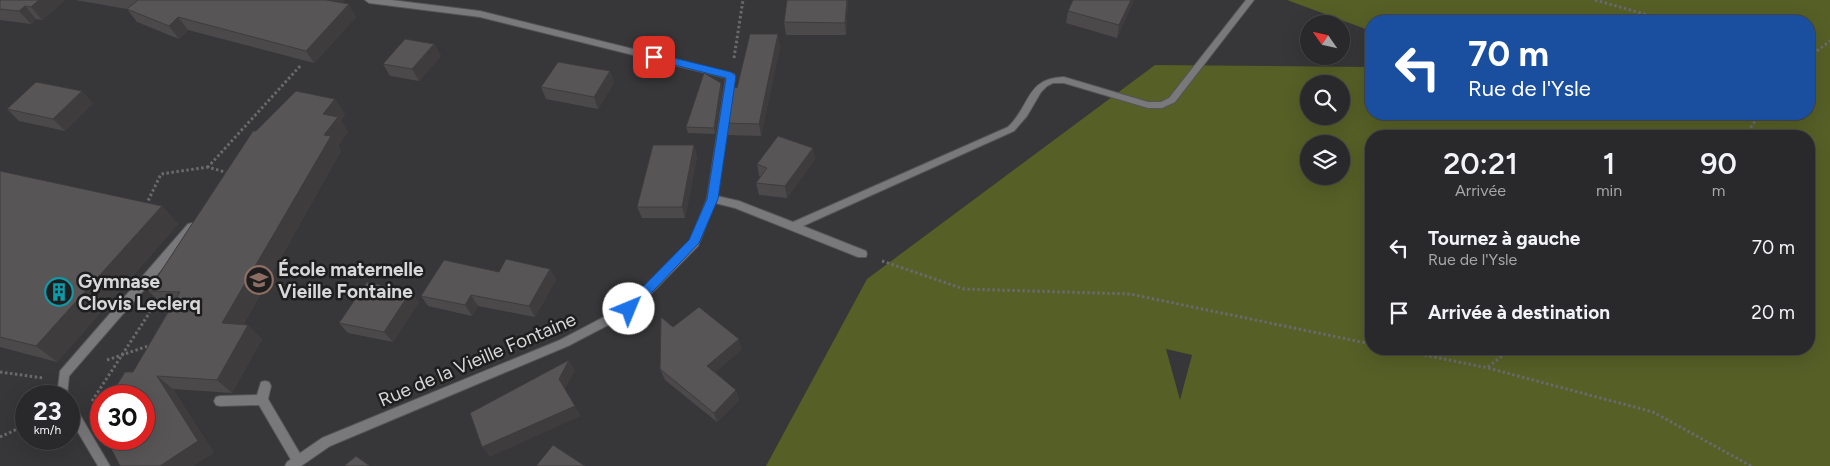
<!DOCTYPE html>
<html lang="fr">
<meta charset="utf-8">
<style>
body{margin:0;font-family:Figtree,sans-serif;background:#353436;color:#f1f3f6;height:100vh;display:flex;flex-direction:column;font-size:19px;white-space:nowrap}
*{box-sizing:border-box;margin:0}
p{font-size:16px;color:#a5a6a8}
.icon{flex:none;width:28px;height:28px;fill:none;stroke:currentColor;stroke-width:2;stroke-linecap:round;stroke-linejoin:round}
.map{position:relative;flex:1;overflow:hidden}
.details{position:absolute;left:1365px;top:130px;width:450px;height:225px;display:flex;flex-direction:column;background:#29282a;border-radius:20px;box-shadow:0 5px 20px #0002,0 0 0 1px #454447}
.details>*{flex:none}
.top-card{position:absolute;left:1365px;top:15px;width:450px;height:105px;border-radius:20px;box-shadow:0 5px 20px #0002,0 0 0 1px #454447;background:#1a4fa0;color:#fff;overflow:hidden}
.needle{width:32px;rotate:304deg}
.buttons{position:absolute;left:1300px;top:15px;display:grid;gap:10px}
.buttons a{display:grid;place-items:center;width:50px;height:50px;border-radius:50%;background:#29282a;box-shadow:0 5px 20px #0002,0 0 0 1px #454447;font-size:25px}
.speed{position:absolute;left:15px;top:385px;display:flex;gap:10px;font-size:25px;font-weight:700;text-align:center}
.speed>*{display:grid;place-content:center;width:65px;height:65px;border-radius:50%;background:#29282a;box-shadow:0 5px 20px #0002,0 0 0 1px #454447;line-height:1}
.speed small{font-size:12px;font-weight:400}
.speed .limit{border:8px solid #d22;background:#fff;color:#111}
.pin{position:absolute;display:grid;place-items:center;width:42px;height:42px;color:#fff;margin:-21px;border-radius:10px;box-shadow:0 2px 8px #0006}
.me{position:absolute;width:55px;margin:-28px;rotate:45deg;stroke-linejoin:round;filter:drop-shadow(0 0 4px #0008)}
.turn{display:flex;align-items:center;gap:18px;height:105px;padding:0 20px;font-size:22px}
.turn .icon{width:65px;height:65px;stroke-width:2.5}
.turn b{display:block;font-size:35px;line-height:42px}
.eta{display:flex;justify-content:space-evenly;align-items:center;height:85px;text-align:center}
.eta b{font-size:30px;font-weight:600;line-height:35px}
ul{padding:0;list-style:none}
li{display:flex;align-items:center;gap:15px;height:65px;padding:0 20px}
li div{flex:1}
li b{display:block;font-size:19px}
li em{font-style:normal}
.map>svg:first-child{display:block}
.green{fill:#555f26;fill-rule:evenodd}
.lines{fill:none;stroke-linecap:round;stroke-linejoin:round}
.lane-casing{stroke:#565457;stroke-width:2}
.street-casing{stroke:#565457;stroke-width:2}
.path{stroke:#6a696b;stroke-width:3;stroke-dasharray:2.5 2.5;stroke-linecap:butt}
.lane{fill:#79787b;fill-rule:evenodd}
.street{fill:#79787b;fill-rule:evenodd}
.wall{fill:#4c494b}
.shaded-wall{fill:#3e3c3d}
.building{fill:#585557;stroke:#3e3c3d}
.route{fill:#1a73e8;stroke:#114b97}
.labels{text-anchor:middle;stroke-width:5;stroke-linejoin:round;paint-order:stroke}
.poi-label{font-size:19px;font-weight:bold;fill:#d7d6d8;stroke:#1e1e1f;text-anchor:start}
.street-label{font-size:19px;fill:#d7d6d8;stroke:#1e1e1f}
</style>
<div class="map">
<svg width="1830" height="466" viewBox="0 0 1830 466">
<rect width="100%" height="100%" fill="#373638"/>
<path class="green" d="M1287,0h543v466h-1064l101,-187 288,-214 216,2v47h438v-93h-438v10zM1309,84h32v32h-32zM1371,136h438v213h-438zM1309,144h32v32h-32zM1166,349l26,6 -12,45z"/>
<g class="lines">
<defs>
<g id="lane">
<path d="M192,223l4,1 1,3 -1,3 -127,146 -2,20h-10l3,-25 128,-147z"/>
<path d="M265,381l4,1 2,4 -3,13 34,58 2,4 -2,4h-8l-35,-60 -39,1 -4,-1 -2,-4 2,-4 4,-1 37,-1 4,-13z"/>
<path d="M69,402l4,1 37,63h-12l-29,-49z"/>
</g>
<path id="street" d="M365,0h26l89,11 254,63 1,2 -18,120 22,5 54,21 215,-95c23,-22 18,-49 56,-50l84,25h13l8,-4 77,-98h8l-79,102 -13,6h-14l-84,-25h-11l-6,3 -6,6 -14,24 -13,15 -211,95 63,25 1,3 -1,3h-8l-123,-49 -20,-5 -17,43 -65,66 -65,34 -238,100 -29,20h-16l2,-4 35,-24 238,-98 65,-34 65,-65 17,-42 19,-121 -246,-61 -111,-14z"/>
</defs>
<use href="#lane" class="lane-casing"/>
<use href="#street" class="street-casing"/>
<g class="path">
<path d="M1595,0l74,21"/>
<path d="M1809,57l21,-16"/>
<path d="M734,58l9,-58"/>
<path d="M1745,136l15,-22"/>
<path d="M228,173l-20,-6 93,-102"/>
<path d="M146,205l15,-31 47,-7"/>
<path d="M882,261l82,28 166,5 241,50"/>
<path d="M1395,349l93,19 165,44 98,54"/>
<path d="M107,360l44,-15"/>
<path d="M1488,367l23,-18"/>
<path d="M0,372l43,6"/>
<path d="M92,401l58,-89"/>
<path d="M0,437l26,-12"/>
</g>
<use href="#lane" class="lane"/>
<use href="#street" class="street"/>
</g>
<g class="wall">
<path d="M0,0h65l-23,20 -6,-1 -5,5 -31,-4z"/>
<path d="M75,0h268l1,2 -2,1 14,14 -42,46 -126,-33 -9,9 -42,-17 -10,-13z"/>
<path d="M848,0l-2,35h-60l-2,-13z"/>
<path d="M1134,0l-17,38 -51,-15 2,-12z"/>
<path d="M434,44l7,12 -22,25 -29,-5 -7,-12z"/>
<path d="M780,47l-19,89 -33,-1 -2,-12 11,-35z"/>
<path d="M610,71l4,12 -16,26 -52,-10 -5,-12z"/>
<path d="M721,83l1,7 -7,44 -27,-1 -2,-6z"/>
<path d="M335,99l10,15 -4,6 7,12 -10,14 3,5 -98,174 19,14 -30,54 -59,-4 41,64 -81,-81 39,-67h-8l-16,-14z"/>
<path d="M93,103l-28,28 -46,-10 -12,-12z"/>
<path d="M694,145l3,12 -12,61h-43l-5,-11z"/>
<path d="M813,148l2,11 -28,39 -28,-3 -3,-12 5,-6 -2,-1 -2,-12z"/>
<path d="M0,171l162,35 16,18 -121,138 -57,-15z"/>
<path d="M550,269l6,11 -21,37 -57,-11 -6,10 -44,-10 -7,-10z"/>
<path d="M419,302l-26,40 -45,-9 -9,-10z"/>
<path d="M673,327l69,22 -27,23 21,18 3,10 -22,22 -52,-42 -5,-11z"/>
</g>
<g class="shaded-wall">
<path d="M39,0h26l-23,20 -11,-13z"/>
<path d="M326,0h17l1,2 -11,11z"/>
<path d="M847,0h1l-2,35 -1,-12z"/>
<path d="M1131,0h3l-17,38 2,-13z"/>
<path d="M349,4l7,13 -42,46 -8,-12z"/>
<path d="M25,6l11,13 -5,5 -12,-13z"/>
<path d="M178,17l10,13 -9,9 -10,-13z"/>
<path d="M778,34l2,13 -19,89 -2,-12z"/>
<path d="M434,44l7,12 -22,25 -7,-12z"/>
<path d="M610,71l4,12 -16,26 -4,-12z"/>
<path d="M721,83l1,7 -7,44 -1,-6z"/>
<path d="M82,91l11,12 -28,28 -12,-12z"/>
<path d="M335,99l10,15 -4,6 7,12 -10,14 3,5 -105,186 -14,-14 102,-188 -1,-21z"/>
<path d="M694,145l3,12 -12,61 -3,-11z"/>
<path d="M813,148l2,11 -28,39 -2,-12z"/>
<path d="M162,206l16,18 -121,138 -21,-16z"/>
<path d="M550,269l6,11 -21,37 -6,-11z"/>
<path d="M411,291l8,11 -26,40 -9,-10z"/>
<path d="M471,295l7,11 -6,10 -7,-11z"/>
<path d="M248,325l14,14 -30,54 -15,-13z"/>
<path d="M739,339l3,10 -32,27 -3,-10z"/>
<path d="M569,360l6,11 -10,18 -6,-10z"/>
<path d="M157,376l16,13 41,64 -20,13h-34z"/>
<path d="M736,390l3,10 -22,22 -3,-9z"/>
<path d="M575,406l6,10 -91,41 -8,-10z"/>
</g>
<g class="building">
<path d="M0,0h39l-8,7 -6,-1 -6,5 -19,-2z"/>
<path d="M138,0h188l23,4 -43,47 -128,-34 -9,9 -42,-17z"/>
<path d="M787,0h60l-2,23 -61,-1z"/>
<path d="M1073,0h58l-12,25 -51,-14z"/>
<path d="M750,34h28l-19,90 -33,-1 5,-38 6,3z"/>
<path d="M405,39l29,5 -22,25 -29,-5z"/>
<path d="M558,62l52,9 -16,26 -53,-10z"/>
<path d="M704,73l17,10 -7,45 -28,-1z"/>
<path d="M36,82l46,9 -29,28 -46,-10z"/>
<path d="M296,91l39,8 -12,15 15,3 -14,18 7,1 -109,187 26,2 -31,55 -60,-4 41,65 -38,25h-40l-14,-27h38v-43h-34l15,-24h8l47,-80 -32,-1 105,-160h3z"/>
<path d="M778,136l35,12 -28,38 -29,-3 11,-15 -10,-4z"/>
<path d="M653,145h41l-12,62h-45z"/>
<path d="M0,171l162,35 -126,140 -36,-9z"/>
<path d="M506,259l44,10 -21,37 -58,-11 -6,10 -44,-9 23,-36 55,12z"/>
<path d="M367,282l44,9 -27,41 -45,-9z"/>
<path d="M699,307l40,32 -32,27 29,24 -22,23 -54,-44 1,-52 12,10z"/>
<path d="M569,360l-10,19 16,27 -93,41 -12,-34z"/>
<path d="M553,445l32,21h-49z"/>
<path d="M356,456l14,10h-26z"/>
</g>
<path class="route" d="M654,53l77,19 5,4 -18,123 -19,44 -66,69h-8l-2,-3 2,-4 64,-65 18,-41 19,-121 -75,-19v-5z"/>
<defs>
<symbol id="school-ring" viewBox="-11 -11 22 22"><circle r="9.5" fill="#1e1e1f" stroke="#8d6e63" stroke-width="1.5"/><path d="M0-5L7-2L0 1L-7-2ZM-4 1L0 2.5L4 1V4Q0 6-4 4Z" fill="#8d6e63"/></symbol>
<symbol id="building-ring" viewBox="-11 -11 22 22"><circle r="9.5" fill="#1e1e1f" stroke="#0f9aa8" stroke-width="1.5"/><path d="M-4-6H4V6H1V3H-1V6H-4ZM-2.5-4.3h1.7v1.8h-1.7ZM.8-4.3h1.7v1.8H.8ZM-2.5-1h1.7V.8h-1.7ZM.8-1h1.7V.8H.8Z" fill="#0f9aa8"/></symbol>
</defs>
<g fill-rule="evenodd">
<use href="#school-ring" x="243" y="264" width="32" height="32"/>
<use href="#building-ring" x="43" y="276" width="32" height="32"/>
</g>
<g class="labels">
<g class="poi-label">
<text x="278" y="276">École maternelle<tspan x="278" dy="22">Vieille Fontaine</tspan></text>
<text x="78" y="288">Gymnase<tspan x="78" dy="22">Clovis Leclerq</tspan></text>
</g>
<g class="street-label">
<text transform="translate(477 359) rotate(-23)" y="7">Rue de la Vieille Fontaine</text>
</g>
</g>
</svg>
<div class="buttons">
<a><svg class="needle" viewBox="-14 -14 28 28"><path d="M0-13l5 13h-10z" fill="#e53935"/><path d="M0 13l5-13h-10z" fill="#a5a6a8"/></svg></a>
<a><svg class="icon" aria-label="search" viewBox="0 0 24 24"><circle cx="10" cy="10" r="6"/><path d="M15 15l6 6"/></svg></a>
<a><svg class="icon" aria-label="layers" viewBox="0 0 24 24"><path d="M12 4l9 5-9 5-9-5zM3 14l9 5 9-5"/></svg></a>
</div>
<div class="speed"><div>23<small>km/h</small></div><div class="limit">30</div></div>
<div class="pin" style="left:654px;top:57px;background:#d93025"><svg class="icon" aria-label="arrive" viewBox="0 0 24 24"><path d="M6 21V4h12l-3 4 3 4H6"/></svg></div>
<svg class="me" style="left:629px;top:309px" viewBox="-20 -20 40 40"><circle r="19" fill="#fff"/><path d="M0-13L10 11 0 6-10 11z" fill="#1a73e8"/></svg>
<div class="top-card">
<div class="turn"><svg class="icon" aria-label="left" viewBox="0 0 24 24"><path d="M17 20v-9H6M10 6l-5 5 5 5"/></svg><div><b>70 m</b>Rue de l'Ysle</div></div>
</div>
<section class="details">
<div class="eta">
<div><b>20:21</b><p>Arrivée</p></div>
<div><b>1</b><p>min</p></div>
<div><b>90</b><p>m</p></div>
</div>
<ul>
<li><svg class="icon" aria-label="left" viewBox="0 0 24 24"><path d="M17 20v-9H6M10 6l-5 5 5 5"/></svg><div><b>Tournez à gauche</b><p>Rue de l'Ysle</p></div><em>70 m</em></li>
<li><svg class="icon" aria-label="arrive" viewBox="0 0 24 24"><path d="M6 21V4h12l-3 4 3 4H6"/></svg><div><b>Arrivée à destination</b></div><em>20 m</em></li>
</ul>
</section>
</div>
